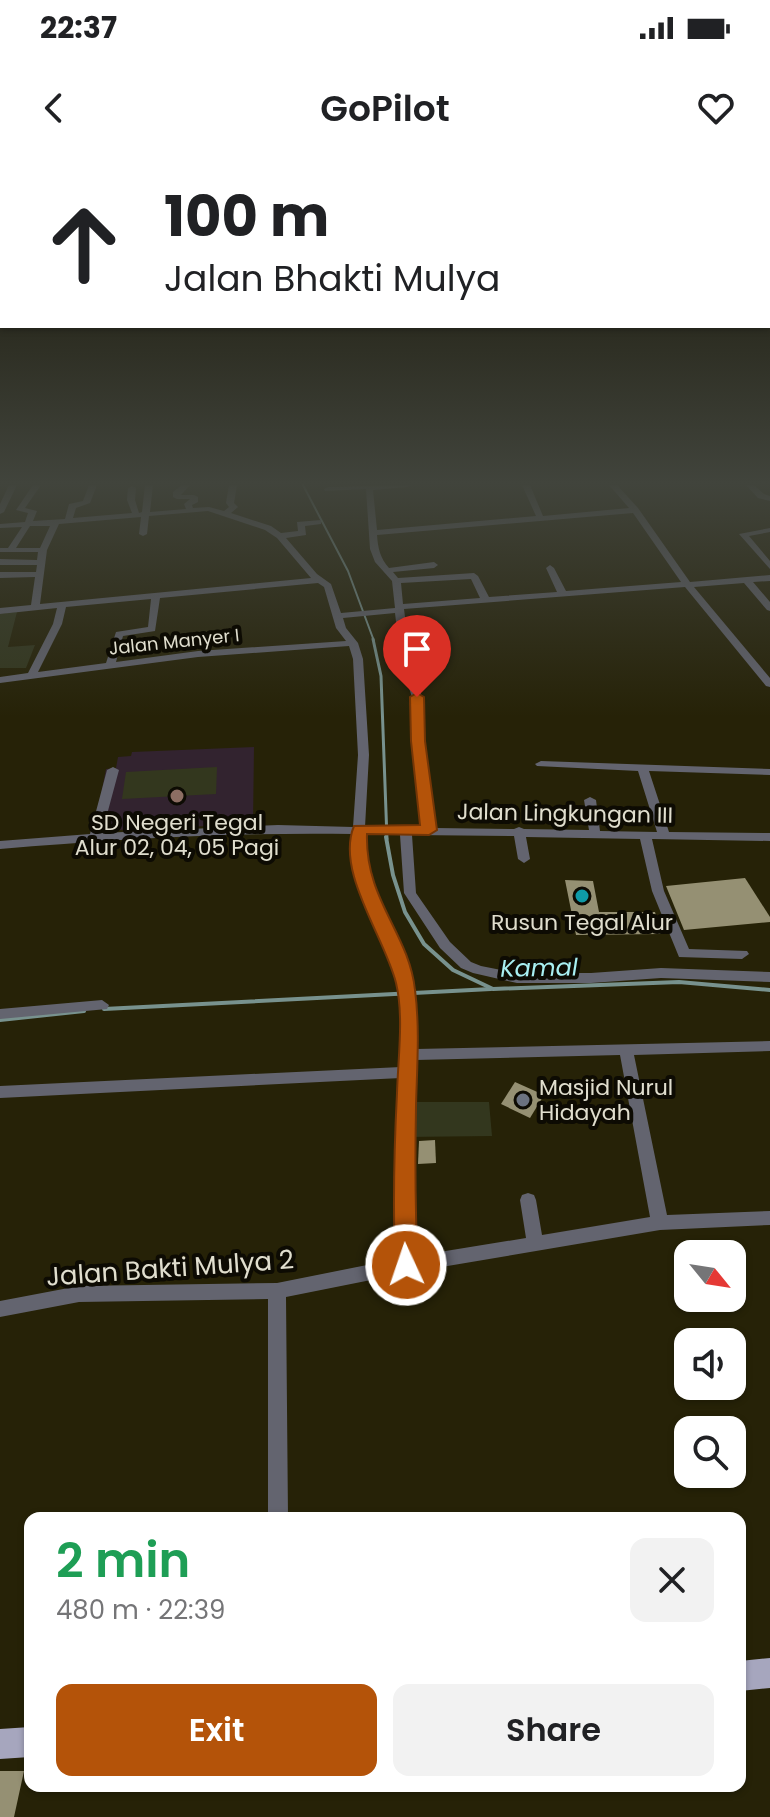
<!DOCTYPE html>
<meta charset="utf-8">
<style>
body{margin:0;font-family:Poppins,sans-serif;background:#f2f2f2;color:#202124;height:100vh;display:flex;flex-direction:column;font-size:30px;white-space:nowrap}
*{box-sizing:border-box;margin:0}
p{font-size:26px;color:#757577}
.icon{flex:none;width:44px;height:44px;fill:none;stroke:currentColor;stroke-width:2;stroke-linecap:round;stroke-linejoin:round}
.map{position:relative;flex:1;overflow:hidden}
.panel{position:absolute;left:24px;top:1352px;width:722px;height:280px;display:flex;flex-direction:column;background:#fff;border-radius:16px;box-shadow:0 2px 6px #0004}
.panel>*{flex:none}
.hud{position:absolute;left:0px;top:0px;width:770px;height:168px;box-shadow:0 2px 6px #0004;background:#fff;color:#202124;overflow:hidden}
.needle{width:52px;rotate:120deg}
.fabs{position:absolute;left:674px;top:1080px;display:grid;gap:16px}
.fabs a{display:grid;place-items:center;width:72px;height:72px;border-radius:16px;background:#fff;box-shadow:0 2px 6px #0004;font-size:40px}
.pin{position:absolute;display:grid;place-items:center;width:68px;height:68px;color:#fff;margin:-82px -34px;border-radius:50% 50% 50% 0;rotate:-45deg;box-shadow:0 0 8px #0007}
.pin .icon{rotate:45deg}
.me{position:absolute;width:88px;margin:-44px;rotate:357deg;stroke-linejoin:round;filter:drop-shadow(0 0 6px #0008)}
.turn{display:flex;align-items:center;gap:28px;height:168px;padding:0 32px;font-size:36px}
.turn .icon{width:104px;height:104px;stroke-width:2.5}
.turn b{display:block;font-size:56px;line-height:68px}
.round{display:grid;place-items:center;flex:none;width:84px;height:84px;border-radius:16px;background:#f2f2f2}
.overview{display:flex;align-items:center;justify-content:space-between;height:136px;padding:0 32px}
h1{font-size:48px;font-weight:600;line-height:60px;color:#1e9e55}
.button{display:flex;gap:16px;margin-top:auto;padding:16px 32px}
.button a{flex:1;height:92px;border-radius:16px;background:#b45309;color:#fff;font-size:32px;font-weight:600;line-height:92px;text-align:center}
.button a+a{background:#f2f2f2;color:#202124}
.status{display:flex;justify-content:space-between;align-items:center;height:56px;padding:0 40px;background:#fff;direction:ltr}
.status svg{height:22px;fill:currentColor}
header{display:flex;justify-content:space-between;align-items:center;height:104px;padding:0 32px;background:#fff;font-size:36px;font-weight:600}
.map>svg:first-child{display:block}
.education{fill:#32232f}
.green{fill:#33371e}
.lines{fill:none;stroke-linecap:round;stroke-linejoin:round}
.stream-far2{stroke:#78928e;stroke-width:2}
.stream-far1{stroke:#78928e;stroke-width:3}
.stream{stroke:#78928e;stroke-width:4}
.building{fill:#959073}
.minor{fill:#63646f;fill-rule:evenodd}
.major{fill:#a6a6be;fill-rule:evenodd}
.route{fill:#b45309;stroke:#753606;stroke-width:2}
.education-dot{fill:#8d6e63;stroke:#0d0b03;stroke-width:3}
.culture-dot{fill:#0f9aa8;stroke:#0d0b03;stroke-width:3}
.worship-dot{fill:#6b7280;stroke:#0d0b03;stroke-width:3}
.labels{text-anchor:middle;stroke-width:8;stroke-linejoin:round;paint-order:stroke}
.far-street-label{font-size:18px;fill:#e0dece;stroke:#0d0b03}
.street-label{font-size:22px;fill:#e0dece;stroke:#0d0b03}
.poi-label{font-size:22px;fill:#e0dece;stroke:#0d0b03}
.water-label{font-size:24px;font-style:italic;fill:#a8eff2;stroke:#0d0b03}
.near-street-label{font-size:26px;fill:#e0dece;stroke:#0d0b03}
</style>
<div class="status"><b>22:37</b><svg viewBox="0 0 49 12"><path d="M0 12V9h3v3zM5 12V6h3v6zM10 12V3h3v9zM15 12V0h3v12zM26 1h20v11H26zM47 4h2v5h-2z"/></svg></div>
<header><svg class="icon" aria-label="back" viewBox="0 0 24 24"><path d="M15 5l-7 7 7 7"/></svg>GoPilot<svg class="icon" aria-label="heart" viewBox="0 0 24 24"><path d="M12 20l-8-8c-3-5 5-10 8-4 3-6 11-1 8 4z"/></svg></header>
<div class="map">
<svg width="770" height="1657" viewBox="0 0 770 1657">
<rect width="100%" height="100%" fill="#262207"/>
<path class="education" d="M254,587l-1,77 -159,7 12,-62 10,-1 2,-11 13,-1 1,-4z"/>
<g class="green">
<path d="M17,452l-9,35 27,-2 -9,23h-26v-54z"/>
<path d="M217,607l-1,27 -94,5 4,-27z"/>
<path d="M404,942h85l3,34 -87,1z"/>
</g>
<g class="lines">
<path class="stream-far2" d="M303,325l45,86 26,70"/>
<path class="stream-far1" d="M373,479l8,37 6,163"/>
<g class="stream">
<path d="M386,677l7,38 12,37 19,32 29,26 40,19 186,-7 91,8"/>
<path d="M104,849l387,-20"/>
<path d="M0,860l84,-9"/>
</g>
</g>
<g class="building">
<path d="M745,718l25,39v5l-86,8 -18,-44z"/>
<path d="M565,720l28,1 6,31h56l6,22 -85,1z"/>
<path d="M515,922l29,13 -14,23 -29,-14z"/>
<path d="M435,980l1,23 -18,1 1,-23z"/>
<path d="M0,1611h24l-10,46h-14z"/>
</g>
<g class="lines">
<g class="minor">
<path d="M9,325h8l-13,27 -4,2v-10z"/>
<path d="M33,325h8l-16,23 12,3 -4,10 32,-2 4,-15 14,-3 6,-16h8l-7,18 -14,5 -3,10 59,-5 -5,-13 1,-12 4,-2 4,2 -1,12 4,13 3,-1 3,-27h8l-3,27 36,-3 -2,-5 6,-5h-13l-4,-2v-5l9,-7h8l-9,10h13l4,2v5l-6,3 1,3 16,-1 15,4 5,-4 -3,-4 3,-18h8l-3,18 4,4 -7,6 40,13 10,7 17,-2 -1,-9 24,-2v4l-16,2 1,9 -20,3 31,36 14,10 10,29 54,-5 -3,-27 -17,-19 -5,-13 -4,-60 -41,2 -1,-2 4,-2 83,-2 -4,2 -34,3 4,40 159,-14 -14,-31h8l13,31 86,-8 -20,-23h8l21,23 52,74 80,-7v6l-17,1 17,20v9l-3,-1 -23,-27 -50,4 76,91v9l-4,-1 -81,-99 -281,22 7,55 11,33 1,44 12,87 79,1 5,-2 5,2 65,1 -5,-30 6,-3 6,3 4,31 57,1 -19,-61 -101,-5 -2,-2 6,-3 229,8v6l-121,-4 20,61 101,1v8l-118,-2 12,52 25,58 58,2 2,3 -7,5 -63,-2 -27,-66 -12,-52 -114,-2 4,22 -6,4 -6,-4 -4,-23 -102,-1 4,58 34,49 21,20 10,4 36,7h74l70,-5 109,4v10l-109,-4 -70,5h-74l-44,-10 -12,-5 -21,-20 -36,-55 -4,-58 -35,-1c-3,56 25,81 42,129 9,27 8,58 9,86l354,-8v10l-136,4 33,160 103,-4v14l-110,5 -254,43 -120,24 2,221h-20v-219l-189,3 -79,15v-16l79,-15 198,-3 120,-24 4,-181 -401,20v-12l401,-19c1,-34 3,-72 -8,-105 -16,-48 -43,-73 -40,-128 -118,-2 -235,5 -353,15v-8l90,-7 17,-64 6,-3 6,3 -17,63 176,-8 75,2 5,-72 -5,-96 -4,-13 -151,11 -198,26v-6l28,-4 25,-49 4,-16 -57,6v-6l31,-3 4,-28 -35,1v-6h36l1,-7h-37v-6l37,1 1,-8h-38v-4h8l14,-21 -22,1v-4l25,-2 3,-9 -12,-3zM208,351l57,19 12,8 34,40 -271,26 7,-54 12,-26 82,-7 -2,17 4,2 4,-2 2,-18zM633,353l48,69 -115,9 -12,-23 -4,-3 -4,3 11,24 -68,5 -11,-21 -4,-3 -76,5 -5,-6 41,-4 4,-3 -4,-3 -45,6c-9,-10 -11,-20 -12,-33zM30,366h20l-10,22h-24zM471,419l9,19 -77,6 -2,-21zM318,423l6,4 12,41 10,13 -148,10 -82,11 7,-26 32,-5 5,-33zM151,439l-3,28 -32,5 -10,31 -68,9 24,-48 4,-17zM395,453l6,51 11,33 1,44 10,87 -58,-1 4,-72 -6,-96 -5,-16 -12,-15 -3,-10zM620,895l30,162 -108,18 -6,-35 -2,-5 -6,-2 -6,2 -2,5 6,38 -111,18 1,-196z"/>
<path d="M746,325h8l10,9 6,2v5l-12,-3z"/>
<path d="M770,368v4l-21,4 21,25v8l-31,-35z"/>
<path d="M102,840l7,5 -2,4 -107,10v-10z"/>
</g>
<g class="major">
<path d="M770,1498v30l-30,3v-30z"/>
<path d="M30,1567v30l-30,2v-30z"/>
</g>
</g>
<linearGradient id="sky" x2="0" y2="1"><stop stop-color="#151304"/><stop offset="0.58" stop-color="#41443c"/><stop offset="1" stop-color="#41443c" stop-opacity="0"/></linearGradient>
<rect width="770" height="557" fill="url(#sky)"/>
<path class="route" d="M417,533l7,4 1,44 12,89 -8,5 -62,-1c-2,66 42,99 48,156 5,38 2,78 1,116 -1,53 -1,106 2,159l-4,7 -8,3 -8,-3 -3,-7c-2,-58 -1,-115 2,-172 1,-35 7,-77 -1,-110 -11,-45 -61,-112 -42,-157l66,-1 -9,-84 -1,-44z"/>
<circle class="education-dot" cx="177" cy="636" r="8"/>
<circle class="culture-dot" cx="582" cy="736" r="8"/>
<circle class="worship-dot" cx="523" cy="940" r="8"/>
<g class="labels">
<g class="far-street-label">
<text transform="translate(174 482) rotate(-6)" y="6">Jalan Manyer I</text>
</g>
<g class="street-label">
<text transform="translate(565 653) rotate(1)" y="8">Jalan Lingkungan III</text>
</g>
<g class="poi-label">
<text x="177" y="670">SD Negeri Tegal<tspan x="177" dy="25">Alur 02, 04, 05 Pagi</tspan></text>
<text x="582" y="770">Rusun Tegal Alur</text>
<text x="539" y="935" text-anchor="start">Masjid Nurul<tspan x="539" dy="25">Hidayah</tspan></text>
</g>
<g class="water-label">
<text transform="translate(539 808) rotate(-1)" y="8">Kamal</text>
</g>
<g class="near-street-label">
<text transform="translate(170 1108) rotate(-4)" y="9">Jalan Bakti Mulya 2</text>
</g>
</g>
</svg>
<div class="fabs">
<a><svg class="needle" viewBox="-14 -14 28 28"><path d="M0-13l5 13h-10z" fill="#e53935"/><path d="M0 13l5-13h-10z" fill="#757577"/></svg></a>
<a><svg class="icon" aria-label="sound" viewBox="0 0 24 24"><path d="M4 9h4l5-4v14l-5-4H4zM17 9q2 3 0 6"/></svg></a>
<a><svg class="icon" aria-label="search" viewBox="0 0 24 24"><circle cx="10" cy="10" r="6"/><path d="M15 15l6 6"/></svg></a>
</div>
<div class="pin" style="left:417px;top:537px;background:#d93025"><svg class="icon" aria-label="arrive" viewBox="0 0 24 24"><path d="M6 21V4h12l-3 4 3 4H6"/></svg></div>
<svg class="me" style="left:406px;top:1105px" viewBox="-20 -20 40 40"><circle r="17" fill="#b45309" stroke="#fff" stroke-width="3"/><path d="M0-11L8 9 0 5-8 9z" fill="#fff"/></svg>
<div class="hud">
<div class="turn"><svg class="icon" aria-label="ahead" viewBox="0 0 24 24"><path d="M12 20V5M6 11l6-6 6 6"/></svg><div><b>100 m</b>Jalan Bhakti Mulya</div></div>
</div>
<section class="panel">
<div class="overview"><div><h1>2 min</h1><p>480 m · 22:39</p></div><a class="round"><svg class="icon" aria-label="close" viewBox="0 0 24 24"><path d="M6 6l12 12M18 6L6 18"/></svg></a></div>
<div class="button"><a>Exit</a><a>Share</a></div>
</section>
</div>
